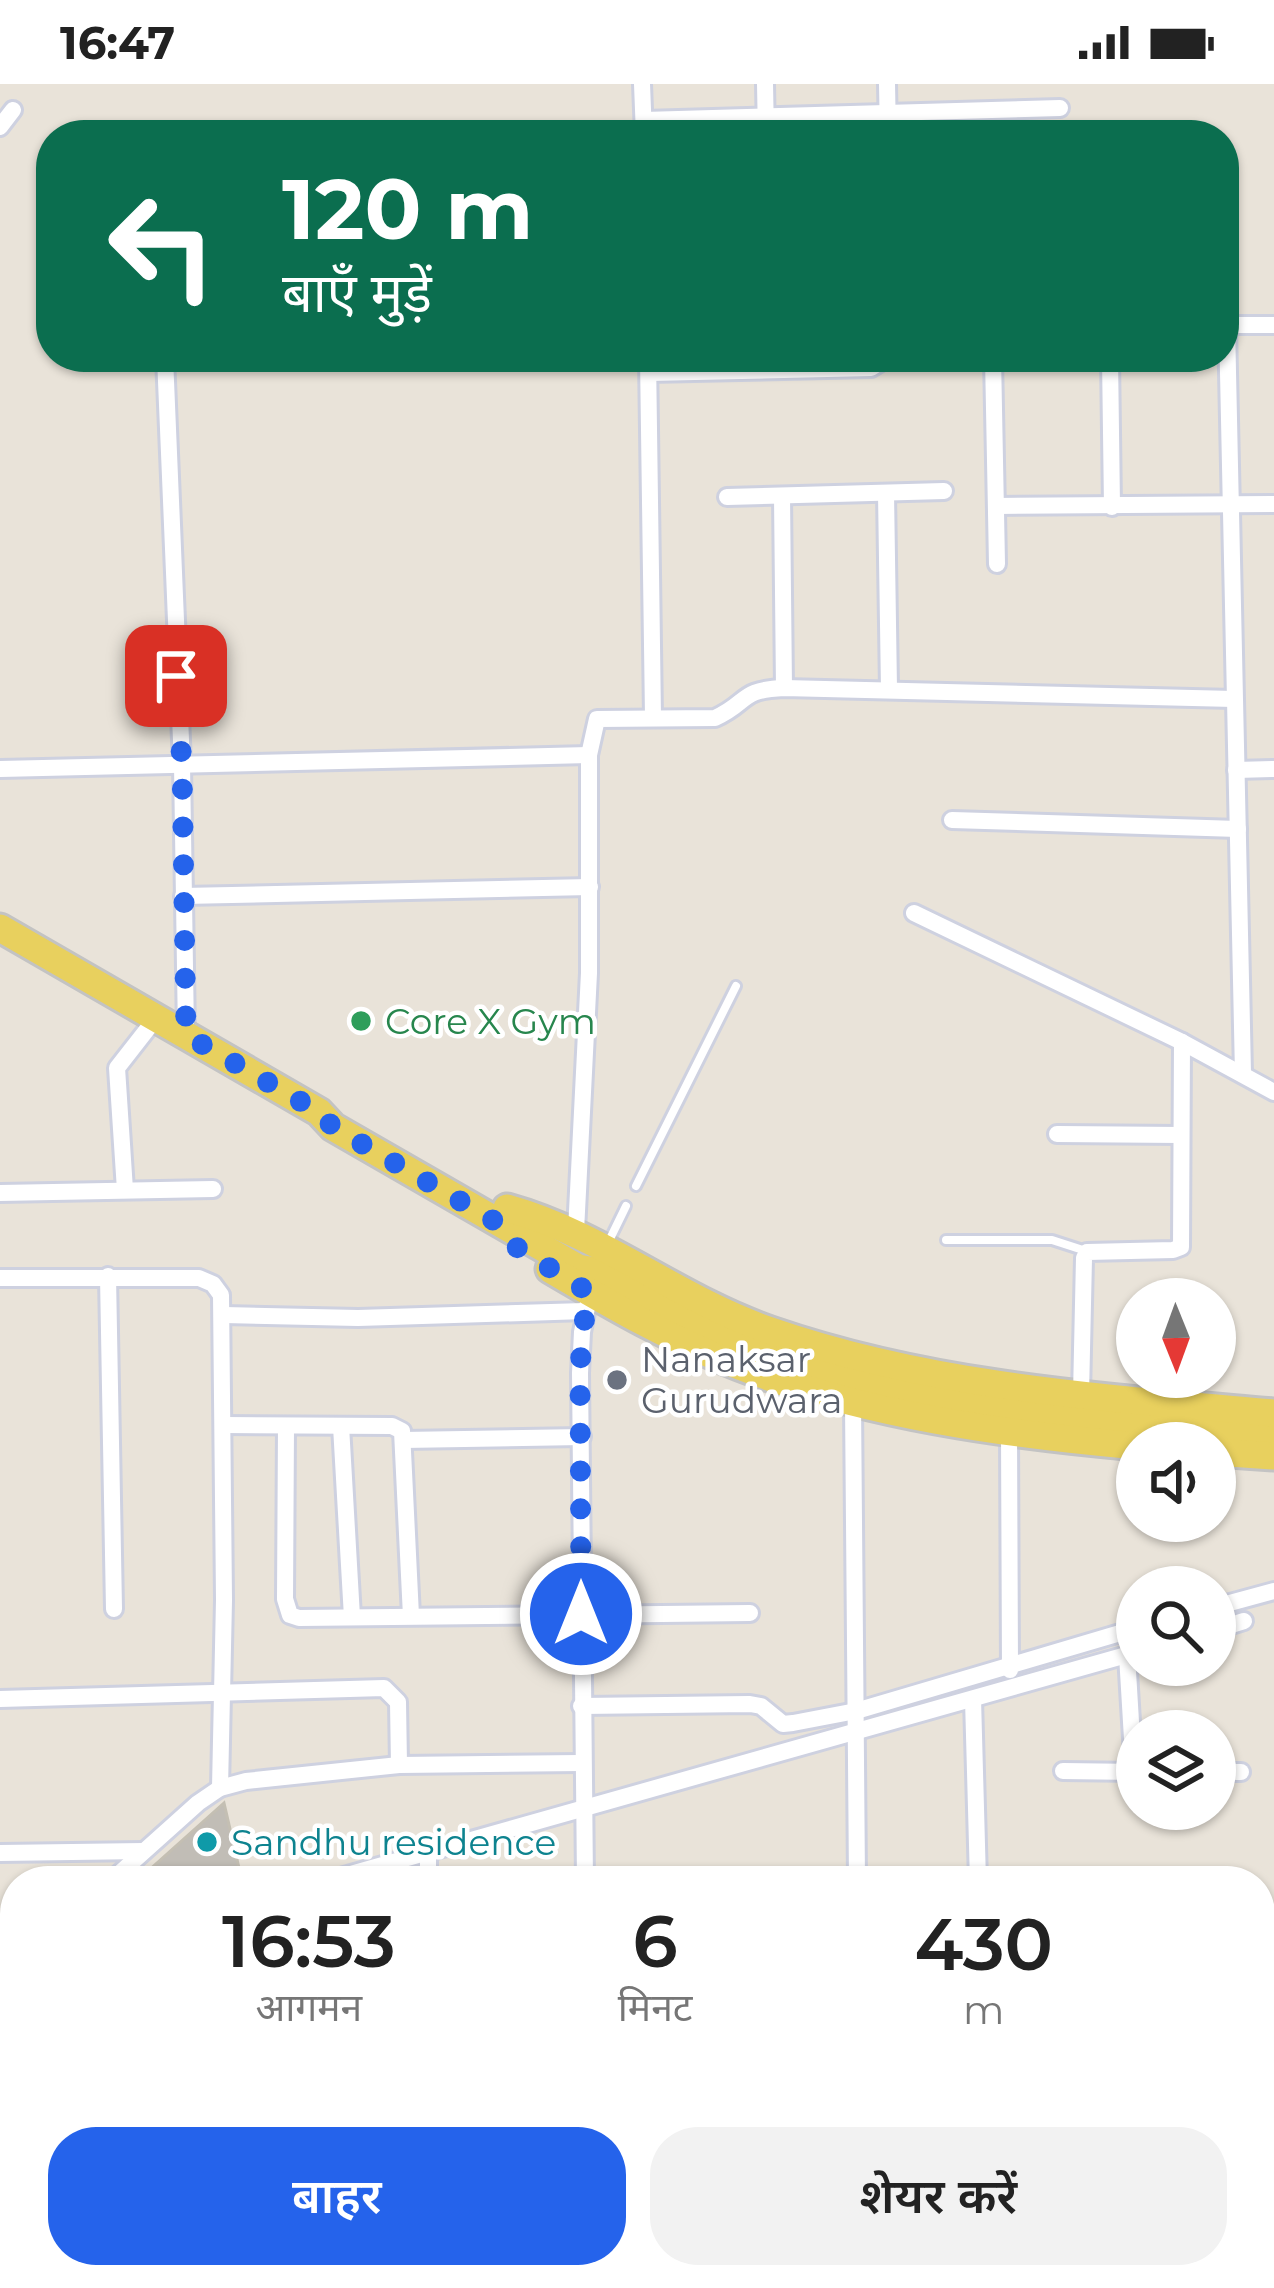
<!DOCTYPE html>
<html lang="hi">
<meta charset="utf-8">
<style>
body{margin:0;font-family:Montserrat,"Noto Sans Devanagari",sans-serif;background:#f2f2f2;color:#222;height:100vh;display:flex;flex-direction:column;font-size:45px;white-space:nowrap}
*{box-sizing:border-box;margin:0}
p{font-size:39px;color:#767676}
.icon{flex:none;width:66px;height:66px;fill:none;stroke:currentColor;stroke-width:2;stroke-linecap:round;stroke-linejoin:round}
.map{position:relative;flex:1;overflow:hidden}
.drawer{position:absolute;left:0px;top:1782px;width:1275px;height:423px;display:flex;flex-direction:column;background:#fff;border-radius:48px 48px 0 0;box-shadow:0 3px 9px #0004}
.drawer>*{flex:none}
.hud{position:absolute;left:36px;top:36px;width:1203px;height:252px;border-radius:48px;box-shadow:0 3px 9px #0004;background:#0b6e4f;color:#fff;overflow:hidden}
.needle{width:78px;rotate:179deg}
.controls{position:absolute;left:1116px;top:1194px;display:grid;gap:24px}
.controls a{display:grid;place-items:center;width:120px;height:120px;border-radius:50%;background:#fff;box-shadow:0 3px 9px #0004;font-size:60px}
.pin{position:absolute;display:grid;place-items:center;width:102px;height:102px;color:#fff;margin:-51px;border-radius:24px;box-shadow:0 6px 18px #0006}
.me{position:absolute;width:132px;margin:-66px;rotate:0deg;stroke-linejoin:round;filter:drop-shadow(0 0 9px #0008)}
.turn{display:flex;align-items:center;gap:42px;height:252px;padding:0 48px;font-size:54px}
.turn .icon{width:156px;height:156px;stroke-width:2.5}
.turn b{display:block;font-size:84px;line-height:102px}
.eta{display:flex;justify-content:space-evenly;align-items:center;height:204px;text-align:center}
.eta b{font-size:72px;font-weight:600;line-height:84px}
.primary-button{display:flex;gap:24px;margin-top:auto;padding:24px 48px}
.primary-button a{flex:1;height:138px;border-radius:48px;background:#2563eb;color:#fff;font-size:48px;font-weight:600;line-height:138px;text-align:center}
.primary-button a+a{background:#f2f2f2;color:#222}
.status{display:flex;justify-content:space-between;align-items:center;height:84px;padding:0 60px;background:#fff;direction:ltr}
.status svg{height:33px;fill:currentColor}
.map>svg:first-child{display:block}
.building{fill:#c1bdb6;stroke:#c4bfb3;stroke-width:3}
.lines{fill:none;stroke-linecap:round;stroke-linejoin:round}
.service-casing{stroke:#ced1e0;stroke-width:14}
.minor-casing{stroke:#ced1e0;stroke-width:22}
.primary-casing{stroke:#c3c3c3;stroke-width:33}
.service{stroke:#fff;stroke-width:8}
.minor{stroke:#fff;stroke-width:16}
.primary{stroke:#e8d05e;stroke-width:27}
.route{stroke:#2563eb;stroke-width:21;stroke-dasharray:0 37.8}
.leisure-dot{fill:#2e9e5b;stroke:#fff;stroke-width:4.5}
.worship-dot{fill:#6b7280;stroke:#fff;stroke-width:4.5}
.culture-dot{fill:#0f9aa8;stroke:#fff;stroke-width:4.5}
.labels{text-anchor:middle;stroke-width:9;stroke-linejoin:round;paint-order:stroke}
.leisure-label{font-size:36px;fill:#27864d;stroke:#fff;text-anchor:start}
.worship-label{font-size:36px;fill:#5b616d;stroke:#fff;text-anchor:start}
.culture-label{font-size:36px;fill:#0d838f;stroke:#fff;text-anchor:start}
</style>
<div class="status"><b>16:47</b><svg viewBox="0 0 49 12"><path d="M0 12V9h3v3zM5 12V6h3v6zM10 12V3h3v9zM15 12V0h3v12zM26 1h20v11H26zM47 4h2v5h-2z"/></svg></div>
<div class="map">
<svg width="1274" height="2204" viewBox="0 0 1274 2204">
<rect width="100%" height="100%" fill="#e9e3d9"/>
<path class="building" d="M224,1719l18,78h-105z"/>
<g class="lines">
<defs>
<g id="service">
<path d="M636,1102l100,-200"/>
<path d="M946,1156h106l34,11"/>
<path d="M607,1161l19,-39"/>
</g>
<g id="minor">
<path d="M642,0l2,51"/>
<path d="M765,0l1,51"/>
<path d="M887,0l1,51"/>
<path d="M644,36l416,-12"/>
<path d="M0,43l13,-17"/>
<path d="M1224,241h50"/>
<path d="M1227,241l16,749"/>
<path d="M165,273l17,407 4,271"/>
<path d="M648,273l5,360"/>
<path d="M993,273l4,207"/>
<path d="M1110,273l2,150"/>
<path d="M649,289l222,-5 18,-11"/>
<path d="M886,409l3,196"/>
<path d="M782,412l2,192"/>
<path d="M727,413l217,-6"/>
<path d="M996,422l278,-2"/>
<path d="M0,685l589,-14"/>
<path d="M1236,686l38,-1"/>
<path d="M952,736l286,9"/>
<path d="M183,812l407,-9"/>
<path d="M914,829l268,129 92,50"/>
<path d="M1057,1050l124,1"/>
<path d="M125,1106l-8,-122 39,-50"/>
<path d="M0,1109l213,-4"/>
<path d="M576,1147l13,-258v-218l8,-36 118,-1c35,-16 23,-28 69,-30l450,11"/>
<path d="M108,1192l6,333"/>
<path d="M0,1194h199l14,6 8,11 3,305 -4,188"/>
<path d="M224,1231l134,3 227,-7"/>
<path d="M1081,1311l3,-137 3,-6 86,-2 8,-3 1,-205"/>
<path d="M853,1319l4,478"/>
<path d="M224,1341l168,1 10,5 9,185"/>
<path d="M341,1342l11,191"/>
<path d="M286,1343l-1,172 5,16 9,3 451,-5"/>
<path d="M1009,1347l1,239"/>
<path d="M403,1356l179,-3"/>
<path d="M1215,1523l59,-16"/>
<path d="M1215,1546l29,-9"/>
<path d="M1127,1571l7,117"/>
<path d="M0,1615l384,-11 14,14 1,63"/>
<path d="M973,1615l5,182"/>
<path d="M581,1622l169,-2 11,2 22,18 10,-1 63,-12 281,-83"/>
<path d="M1063,1687l74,1"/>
<path d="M1215,1688h26"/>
<path d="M0,1769l144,-2"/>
<path d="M724,1796v1"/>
<path d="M111,1797l87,-78 22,-15 26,-7 153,-16 182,-2"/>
<path d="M326,1797l811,-229"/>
<path d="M428,1797v-28"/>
<path d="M585,1797l-5,-508 2,-41 8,-39"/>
<path d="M0,1892l15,-4"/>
<path d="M1260,2039l14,-20"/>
<path d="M0,2057h15"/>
<path d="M308,2190v14"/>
<path d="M584,2190v14"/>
<path d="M0,2200l230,-1"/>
<path d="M447,2204v-14"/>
<path d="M724,2204v-14"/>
<path d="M1139,2204l10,-14"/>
</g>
<g id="primary">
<path d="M0,844l319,184 14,15 245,141 21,4 137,69 79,27 152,37 307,32"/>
<path d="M507,1124c97,27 170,91 264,123 162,56 333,67 503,82"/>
<path d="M550,1185c61,36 123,72 189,97 126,49 264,68 398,80"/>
<path d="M1215,1368l59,4"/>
</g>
</defs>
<use href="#service" class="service-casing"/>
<use href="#minor" class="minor-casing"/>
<use href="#primary" class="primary-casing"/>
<use href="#service" class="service"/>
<use href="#minor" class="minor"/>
<use href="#primary" class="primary"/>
</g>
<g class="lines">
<path class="route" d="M176,592l6,88 4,271 133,77 14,15 165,96 15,22 77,48 -8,39 -2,41 1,241"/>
</g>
<circle class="leisure-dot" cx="361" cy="937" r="12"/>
<circle class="worship-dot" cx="617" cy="1296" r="12"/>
<circle class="culture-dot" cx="207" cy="1758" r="12"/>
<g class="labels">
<g class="leisure-label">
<text x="385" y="950">Core X Gym</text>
</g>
<g class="worship-label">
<text x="641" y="1288">Nanaksar<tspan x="641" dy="41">Gurudwara</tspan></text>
</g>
<g class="culture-label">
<text x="231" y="1771">Sandhu residence</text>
</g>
</g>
</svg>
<div class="controls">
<a><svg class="needle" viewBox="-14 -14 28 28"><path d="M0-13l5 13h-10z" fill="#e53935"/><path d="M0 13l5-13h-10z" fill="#767676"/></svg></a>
<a><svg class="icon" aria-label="sound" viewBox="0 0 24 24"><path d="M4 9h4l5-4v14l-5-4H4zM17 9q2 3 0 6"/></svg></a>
<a><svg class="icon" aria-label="search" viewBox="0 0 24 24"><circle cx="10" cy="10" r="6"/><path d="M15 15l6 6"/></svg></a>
<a><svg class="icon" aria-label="layers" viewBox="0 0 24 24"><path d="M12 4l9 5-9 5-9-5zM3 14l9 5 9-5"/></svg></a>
</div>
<div class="pin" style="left:176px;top:592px;background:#d93025"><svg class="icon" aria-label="arrive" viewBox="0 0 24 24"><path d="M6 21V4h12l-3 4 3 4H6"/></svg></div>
<svg class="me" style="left:581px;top:1530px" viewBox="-20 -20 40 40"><circle r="17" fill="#2563eb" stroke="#fff" stroke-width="3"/><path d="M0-11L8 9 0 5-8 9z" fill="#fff"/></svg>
<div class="hud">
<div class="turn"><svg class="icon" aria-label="left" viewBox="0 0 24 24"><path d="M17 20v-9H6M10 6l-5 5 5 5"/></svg><div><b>120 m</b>बाएँ मुड़ें</div></div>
</div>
<section class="drawer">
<div class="eta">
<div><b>16:53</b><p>आगमन</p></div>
<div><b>6</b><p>मिनट</p></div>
<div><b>430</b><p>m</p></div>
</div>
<div class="primary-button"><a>बाहर</a><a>शेयर करें</a></div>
</section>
</div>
